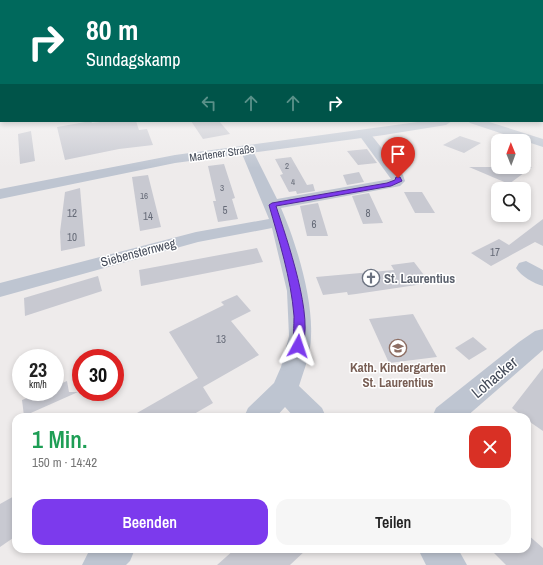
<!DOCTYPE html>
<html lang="de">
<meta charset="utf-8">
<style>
body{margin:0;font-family:"Archivo Narrow",sans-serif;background:#f6f6f6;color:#222;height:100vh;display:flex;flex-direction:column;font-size:15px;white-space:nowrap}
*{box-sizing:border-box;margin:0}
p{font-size:13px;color:#767676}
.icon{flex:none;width:22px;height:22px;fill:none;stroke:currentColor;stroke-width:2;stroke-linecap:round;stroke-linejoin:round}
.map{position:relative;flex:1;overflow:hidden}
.panel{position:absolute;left:12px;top:413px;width:519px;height:140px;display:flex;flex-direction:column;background:#fff;border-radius:12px;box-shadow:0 2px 6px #0003}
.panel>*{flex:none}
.hud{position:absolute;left:0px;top:0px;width:543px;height:122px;box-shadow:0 2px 6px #0003;background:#00695c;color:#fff;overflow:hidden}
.needle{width:26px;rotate:359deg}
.fabs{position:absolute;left:491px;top:134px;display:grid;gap:8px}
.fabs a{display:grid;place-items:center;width:40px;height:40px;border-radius:8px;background:#fff;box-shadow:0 2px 6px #0003;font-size:20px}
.speed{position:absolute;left:12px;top:349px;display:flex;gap:8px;font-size:20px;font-weight:700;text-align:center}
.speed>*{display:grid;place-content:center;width:52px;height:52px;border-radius:50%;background:#fff;box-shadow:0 2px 6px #0003;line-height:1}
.speed small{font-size:10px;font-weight:400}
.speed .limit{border:6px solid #d22;background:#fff;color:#111}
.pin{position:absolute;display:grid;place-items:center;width:34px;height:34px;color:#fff;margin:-41px -17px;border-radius:50% 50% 50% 0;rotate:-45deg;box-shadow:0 0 4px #0007}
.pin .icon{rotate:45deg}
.me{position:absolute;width:44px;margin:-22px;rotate:5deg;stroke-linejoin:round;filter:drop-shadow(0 0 3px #0008)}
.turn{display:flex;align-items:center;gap:14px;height:84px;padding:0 20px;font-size:18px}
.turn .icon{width:52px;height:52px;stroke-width:2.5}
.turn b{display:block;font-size:28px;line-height:34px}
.lanes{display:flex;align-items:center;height:38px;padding:0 20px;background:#0003;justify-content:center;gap:20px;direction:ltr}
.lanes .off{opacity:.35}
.round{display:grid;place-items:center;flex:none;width:42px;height:42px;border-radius:12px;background:#f6f6f6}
.summary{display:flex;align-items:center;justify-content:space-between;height:68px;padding:0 20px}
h1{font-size:24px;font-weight:600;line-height:30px;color:#1e9e55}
.button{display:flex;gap:8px;margin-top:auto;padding:8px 20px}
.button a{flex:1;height:46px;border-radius:12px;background:#7c3aed;color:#fff;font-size:16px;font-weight:600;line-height:46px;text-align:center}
.button a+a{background:#f6f6f6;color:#222}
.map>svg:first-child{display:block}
.building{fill:#c8c9d1}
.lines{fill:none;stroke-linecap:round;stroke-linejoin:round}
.minor{fill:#bec5d1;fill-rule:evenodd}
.tertiary{fill:#bec5d1;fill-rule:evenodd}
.route{fill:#7c3aed;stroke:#51269a}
.labels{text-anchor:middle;stroke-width:3;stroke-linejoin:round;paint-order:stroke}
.far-number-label{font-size:9px;fill:#656a77}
.far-street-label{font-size:11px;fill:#444b59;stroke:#fff}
.number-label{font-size:11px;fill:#656a77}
.street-label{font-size:13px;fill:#444b59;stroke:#fff}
.worship-label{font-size:13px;font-weight:bold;fill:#5b616d;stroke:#fff;text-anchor:start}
.education-label{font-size:13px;font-weight:bold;fill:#785e54;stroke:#fff}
.near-street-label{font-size:16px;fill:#444b59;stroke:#fff}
</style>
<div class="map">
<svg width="543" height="565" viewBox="0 0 543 565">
<rect width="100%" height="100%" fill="#eeebeb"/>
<g class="building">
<path d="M91,121l1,2 16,-2h28l3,9 8,-1 6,16 -34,4 -54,11 -8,-33z"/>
<path d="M191,121h28l11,13 -27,5z"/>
<path d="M31,131l4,30 -15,3 -2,-30z"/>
<path d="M460,136l21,7 -17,10 -21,-8z"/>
<path d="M402,145l12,14 -20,2 -11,-14z"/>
<path d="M367,149l10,14 -19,2 -11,-14z"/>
<path d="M291,157l16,28 6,-1 2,7 -18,3 -1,-3 -7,1 -9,-17 3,-1 -8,-15z"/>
<path d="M224,164l11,34 -3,1 6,20 -20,3 -5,-21h3l-8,-35z"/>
<path d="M469,167h63l-23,17z"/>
<path d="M359,172l5,10 -17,3 -4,-10z"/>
<path d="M148,175l13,52 -21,4 -8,-54z"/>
<path d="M80,188l5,58 -24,5 -1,-19 5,-40z"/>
<path d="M404,192h18l13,21h-20z"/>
<path d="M369,193l14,30 -20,1 -11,-28z"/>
<path d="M318,203l10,33h-21l-7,-30z"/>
<path d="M543,219v27l-8,-4 -44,24 -20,-13 28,-14 10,6z"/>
<path d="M257,248l6,14 -122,24 -2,-16z"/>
<path d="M414,262l16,21 -74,11 -8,1 -1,-3 -24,3 -7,-18 78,-7 -3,-5z"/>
<path d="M98,276l4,15 -77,25 -1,-18z"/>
<path d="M237,295l14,16 -20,10 28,34 -56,32 10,16 -24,14h-59l68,-39 -29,-46 55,-27 -3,-3z"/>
<path d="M413,314l24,43 -48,6 -20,-44z"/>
<path d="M473,337l14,12 -18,11 -14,-12z"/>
<path d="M543,368v63l-16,-11v-3h-4l-11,-9z"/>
<path d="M67,381l2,11h9l-54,24 -2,-16 20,-8h13v-6z"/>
<path d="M16,495v41l-16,11v-43z"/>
<path d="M527,534l16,14v17h-37l-16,-16h37z"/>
<path d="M235,549h72l-17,16h-73z"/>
</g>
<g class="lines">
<g class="minor">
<path d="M468,121h18l57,18v8l-73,-24z"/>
<path d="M365,131l4,1 34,43 2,6 -5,5 -5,1 -114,21c15,34 32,90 30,128 0,17 -7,34 -12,50l23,22 4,9h-32l-9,-10 -9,10h-32l4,-9 26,-25 7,-16 8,-31 -2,-45 -15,-63 -74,14 -198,55v-14l196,-51 73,-13 -29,-70 1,-3 5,-1 6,4 25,50 114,-20 -32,-44z"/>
<path d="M526,261l17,9v16c-10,-3 -21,-9 -27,-18l3,-5z"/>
<path d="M543,329v21l-77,67h-34l4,-9 83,-66 16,-11z"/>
<path d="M92,549h43l-5,12 -4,4h-44l6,-12z"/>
<path d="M418,549h40l9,16h-41z"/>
</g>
<path class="tertiary" d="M425,121h27l-6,4 -62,10 -209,28 -175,36v-10l175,-34z"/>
</g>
<linearGradient id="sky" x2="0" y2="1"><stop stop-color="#80bbea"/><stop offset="0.53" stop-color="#f7f6f6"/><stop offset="1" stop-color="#f7f6f6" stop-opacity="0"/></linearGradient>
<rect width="543" height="168" fill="url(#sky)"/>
<path class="route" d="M396,177h4l2,4 -11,5 -115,20c10,31 40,115 25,143h-7c-1,-2 0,-27 0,-33 -3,-38 -15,-75 -25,-111l3,-2 115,-20 8,-3z"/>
<defs>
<symbol id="church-ring" viewBox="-11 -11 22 22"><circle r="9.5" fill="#fff" stroke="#6b7280" stroke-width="1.5"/><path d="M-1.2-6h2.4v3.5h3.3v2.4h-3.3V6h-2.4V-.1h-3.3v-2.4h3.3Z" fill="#6b7280"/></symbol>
<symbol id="school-ring" viewBox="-11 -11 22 22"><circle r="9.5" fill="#fff" stroke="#8d6e63" stroke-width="1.5"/><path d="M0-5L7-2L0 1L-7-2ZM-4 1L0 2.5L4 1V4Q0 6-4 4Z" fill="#8d6e63"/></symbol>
</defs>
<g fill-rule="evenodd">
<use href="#church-ring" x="361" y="268" width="20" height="20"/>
<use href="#school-ring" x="388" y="338" width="20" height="20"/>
</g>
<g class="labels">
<g class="far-number-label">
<text x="287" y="169">2</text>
<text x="293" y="185">4</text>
<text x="222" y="191">3</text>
<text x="144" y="199">16</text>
</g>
<g class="far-street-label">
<text transform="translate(222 153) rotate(-8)" y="4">Martener Straße</text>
</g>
<g class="number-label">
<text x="225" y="214">5</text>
<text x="72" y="217">12</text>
<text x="368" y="217">8</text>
<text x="148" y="220">14</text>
<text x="314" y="228">6</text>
<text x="72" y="241">10</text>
<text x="495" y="256">17</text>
<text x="221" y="343">13</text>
</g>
<g class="street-label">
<text transform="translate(138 252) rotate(-15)" y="5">Siebensternweg</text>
</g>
<g class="worship-label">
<text x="384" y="283">St. Laurentius</text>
</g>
<g class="education-label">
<text x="398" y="372">Kath. Kindergarten<tspan x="398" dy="15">St. Laurentius</tspan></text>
</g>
<g class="near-street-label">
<text transform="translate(494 377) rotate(-40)" y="6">Lohacker</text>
</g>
</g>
</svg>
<div class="fabs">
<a><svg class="needle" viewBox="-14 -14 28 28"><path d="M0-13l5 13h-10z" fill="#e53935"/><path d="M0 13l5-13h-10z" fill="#767676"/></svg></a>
<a><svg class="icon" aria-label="search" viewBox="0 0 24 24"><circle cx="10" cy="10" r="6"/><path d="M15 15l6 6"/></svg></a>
</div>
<div class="speed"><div>23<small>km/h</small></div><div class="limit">30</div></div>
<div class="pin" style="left:398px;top:178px;background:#d93025"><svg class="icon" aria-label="arrive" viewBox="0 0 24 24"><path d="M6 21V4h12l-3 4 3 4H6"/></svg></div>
<svg class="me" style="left:298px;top:346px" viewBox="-20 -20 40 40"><path d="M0-17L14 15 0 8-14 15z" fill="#7c3aed" stroke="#fff" stroke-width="4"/></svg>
<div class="hud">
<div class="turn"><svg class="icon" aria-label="right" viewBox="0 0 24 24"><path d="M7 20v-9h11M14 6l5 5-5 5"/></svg><div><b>80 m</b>Sundagskamp</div></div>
<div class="lanes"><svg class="icon off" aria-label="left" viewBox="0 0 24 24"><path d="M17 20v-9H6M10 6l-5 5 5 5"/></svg><svg class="icon off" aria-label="ahead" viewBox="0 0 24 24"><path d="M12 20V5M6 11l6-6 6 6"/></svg><svg class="icon off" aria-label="ahead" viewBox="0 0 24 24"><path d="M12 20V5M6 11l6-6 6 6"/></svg><svg class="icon" aria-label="right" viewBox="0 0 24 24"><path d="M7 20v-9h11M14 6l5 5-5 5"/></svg></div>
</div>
<section class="panel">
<div class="summary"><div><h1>1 Min.</h1><p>150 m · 14:42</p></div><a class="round" style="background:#d93025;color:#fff"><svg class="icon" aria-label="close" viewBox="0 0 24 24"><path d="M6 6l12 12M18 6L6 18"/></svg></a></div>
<div class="button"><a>Beenden</a><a>Teilen</a></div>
</section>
</div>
